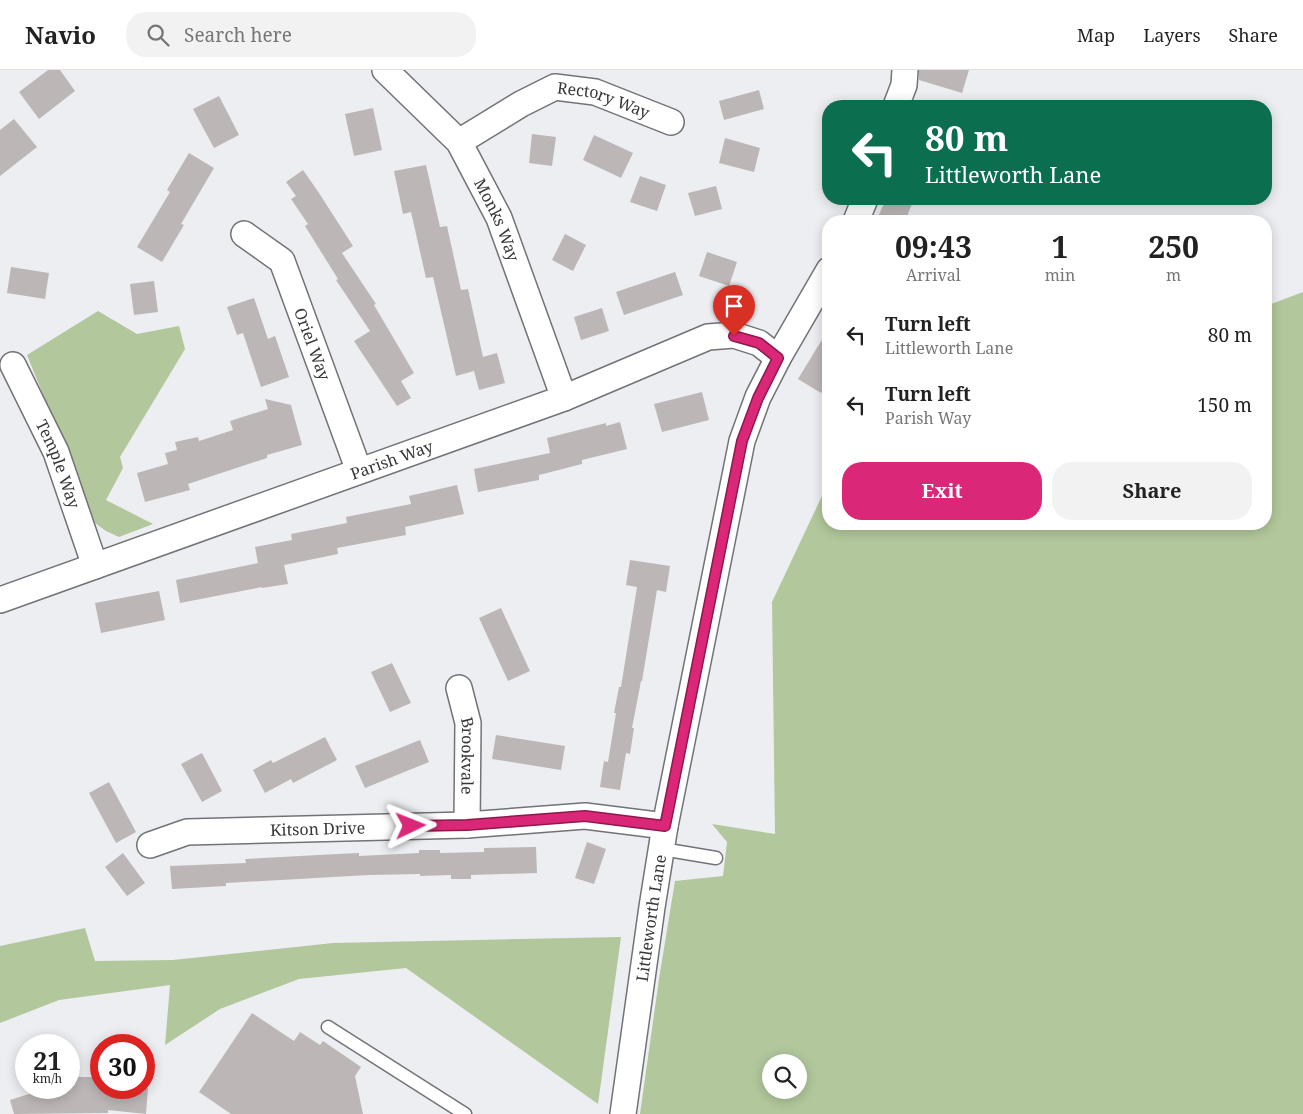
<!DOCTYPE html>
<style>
body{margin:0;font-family:"Noto Serif",serif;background:#f2f2f2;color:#222;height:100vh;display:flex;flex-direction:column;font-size:19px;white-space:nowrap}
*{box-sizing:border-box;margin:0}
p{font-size:16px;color:#767676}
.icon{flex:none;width:28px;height:28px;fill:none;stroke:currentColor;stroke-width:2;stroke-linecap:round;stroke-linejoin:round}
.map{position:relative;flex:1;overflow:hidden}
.panel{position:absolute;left:822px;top:145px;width:450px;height:315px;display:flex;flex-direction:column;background:#fff;border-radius:20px;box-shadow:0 2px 12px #0003}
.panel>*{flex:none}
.top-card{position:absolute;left:822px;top:30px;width:450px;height:105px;border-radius:20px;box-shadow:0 2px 12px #0003;background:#0b6e4f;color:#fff;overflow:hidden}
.buttons{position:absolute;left:762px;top:984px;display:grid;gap:10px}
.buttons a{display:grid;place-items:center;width:45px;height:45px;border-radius:50%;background:#fff;box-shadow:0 2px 12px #0003;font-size:25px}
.speed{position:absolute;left:15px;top:964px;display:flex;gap:10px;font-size:25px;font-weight:700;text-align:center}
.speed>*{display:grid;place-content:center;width:65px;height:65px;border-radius:50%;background:#fff;box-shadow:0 2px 12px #0003;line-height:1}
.speed small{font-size:12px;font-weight:400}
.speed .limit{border:8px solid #d22;background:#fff;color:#111}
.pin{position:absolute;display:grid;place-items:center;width:42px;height:42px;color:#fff;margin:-51px -21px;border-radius:50% 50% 50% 0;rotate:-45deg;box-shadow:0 0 5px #0007}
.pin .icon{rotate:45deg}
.me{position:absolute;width:55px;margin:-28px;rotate:88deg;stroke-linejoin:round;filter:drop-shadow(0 0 4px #0008)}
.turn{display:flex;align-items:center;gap:18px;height:105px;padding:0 20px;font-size:22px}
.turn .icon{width:65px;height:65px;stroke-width:2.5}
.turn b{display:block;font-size:35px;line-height:42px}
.eta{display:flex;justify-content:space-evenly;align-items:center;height:85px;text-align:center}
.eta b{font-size:30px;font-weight:700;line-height:35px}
.primary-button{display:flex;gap:10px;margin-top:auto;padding:10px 20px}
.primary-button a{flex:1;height:58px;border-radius:20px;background:#db2777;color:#fff;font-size:20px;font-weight:700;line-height:58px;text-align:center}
.primary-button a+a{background:#f2f2f2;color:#222}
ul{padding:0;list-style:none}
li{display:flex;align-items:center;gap:15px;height:70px;padding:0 20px}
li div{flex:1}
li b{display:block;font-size:19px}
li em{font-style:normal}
header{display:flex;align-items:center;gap:30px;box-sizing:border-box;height:70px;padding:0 25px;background:#fff;border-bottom:1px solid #e0e0e0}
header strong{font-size:24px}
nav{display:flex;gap:28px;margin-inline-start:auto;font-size:18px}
.search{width:350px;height:45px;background:#f2f2f2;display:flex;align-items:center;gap:12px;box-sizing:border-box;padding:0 18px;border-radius:20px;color:#767676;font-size:19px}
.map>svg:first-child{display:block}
.green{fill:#b2c79c;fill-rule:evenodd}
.building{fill:#bcb7b6}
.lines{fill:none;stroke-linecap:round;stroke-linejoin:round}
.service-casing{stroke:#717376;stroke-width:15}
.minor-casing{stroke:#717376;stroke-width:28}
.service{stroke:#fff;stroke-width:12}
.minor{stroke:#fff;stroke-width:25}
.route-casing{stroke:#8e194d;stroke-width:12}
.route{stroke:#db2777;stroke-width:9}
.labels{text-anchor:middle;stroke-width:4;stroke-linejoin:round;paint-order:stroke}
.street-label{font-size:16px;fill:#363738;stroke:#fff}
</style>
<header>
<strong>Navio</strong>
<div class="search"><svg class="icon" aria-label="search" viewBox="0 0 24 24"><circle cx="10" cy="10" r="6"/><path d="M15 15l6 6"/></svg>Search here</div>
<nav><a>Map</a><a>Layers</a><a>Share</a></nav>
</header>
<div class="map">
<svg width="1303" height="1044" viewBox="0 0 1303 1044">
<rect width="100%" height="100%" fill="#eceef2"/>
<g class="green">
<path d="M1303,222v822h-663l19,-135 16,-98 48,-5 4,-34 -15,-18 63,10 -3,-232 57,-121v43h437v-218zM799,992v28h-28v-28z"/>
<path d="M98,241l39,23 42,-8 6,23 -65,108 3,11 -17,32 47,24 -34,13 -13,-6 -11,-8 -68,-168z"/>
<path d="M85,858l10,33 78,-1 160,-17 288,-6 -23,167 -192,-136 -107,11 -79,30 -55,36 5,-60 -111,15 -59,23v-77z"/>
</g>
<g class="building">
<path d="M48,0h12l15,21 -36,28 -20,-27z"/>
<path d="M919,0h50l-7,23 -43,-13z"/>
<path d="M759,20l5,19 -40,11 -5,-19z"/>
<path d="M219,26l20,39 -25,13 -21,-39z"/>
<path d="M373,38l9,42 -28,6 -9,-42z"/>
<path d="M14,49l23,28 -37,29v-46z"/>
<path d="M532,64l24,3 -4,29 -23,-3z"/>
<path d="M594,65l39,18 -12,25 -38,-18z"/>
<path d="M725,68l35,10 -6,24 -35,-9z"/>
<path d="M189,83l25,15 -33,56 3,1 -22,37 -25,-15 33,-55 -3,-2z"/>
<path d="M426,95l14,62 7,-1 14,64 7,-1 15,68 14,-4 8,30 -26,7 -5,-19 -18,5 -23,-99 -7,1 -15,-66 -8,2 -9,-43z"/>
<path d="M303,100l16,23 34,53 -11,7 34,51 -2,1 40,68 -13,8 10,17 -14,8 -43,-65 16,-10 -34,-51 2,-1 -33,-53 3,-2 -17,-25 5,-3 -10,-14z"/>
<path d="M640,106l26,9 -9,26 -27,-9z"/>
<path d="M716,116l6,23 -27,7 -7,-23z"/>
<path d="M886,129h28l-9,22h-29z"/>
<path d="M565,164l21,11 -13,26 -21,-11z"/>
<path d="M707,182l30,10 -8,24 -30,-10z"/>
<path d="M11,197l38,6 -4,26 -38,-6z"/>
<path d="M675,202l8,23 -59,20 -8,-23z"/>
<path d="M154,211l4,31 -24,3 -4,-31z"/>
<path d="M254,228l14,41 7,-3 14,41 -28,10 -18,-54 -6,2 -10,-28z"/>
<path d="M602,238l7,23 -28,9 -7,-23z"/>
<path d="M829,258v52l-8,13 -23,-14z"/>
<path d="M702,322l7,28 -47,12 -8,-28z"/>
<path d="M265,329l26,6 11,40 -35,10v3l-79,26 2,6 -45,12 -8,-29 31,-9 -3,-11 12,-3 -2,-8 23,-5 1,4 34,-11 -3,-9 38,-12z"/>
<path d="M620,352l7,27 -45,11v4l-43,11v5l-61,12 -4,-23 76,-16 -3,-15 59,-15v3z"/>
<path d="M457,415l7,29 -59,13 1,8 -69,13 1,6 -54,11 4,19 -26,4v-1l-82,16 -4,-23 82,-17 -3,-16 37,-7 -1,-6 56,-11 -1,-6 65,-13 -2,-8z"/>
<path d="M630,490l40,6 -4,26 -9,-2 -15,91h-1l-9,47h2l-4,26 -4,-1 -6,37 -20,-3 4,-26 4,1 8,-49h-2l5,-26h2l16,-100 -11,-2z"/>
<path d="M159,521l6,29 -64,13 -6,-30z"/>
<path d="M501,538l29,63 -22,10 -29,-63z"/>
<path d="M392,593l19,40 -21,9 -19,-40z"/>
<path d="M496,665l69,11 -4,24 -69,-11z"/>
<path d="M325,667l12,23 -44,23 -2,-4 -26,14 -12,-23 18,-10 2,3z"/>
<path d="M420,670l9,22 -64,26 -10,-22z"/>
<path d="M202,683l20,38 -20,11 -21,-38z"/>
<path d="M109,712l27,50 -20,11 -27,-50z"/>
<path d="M587,772l19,7 -12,35 -19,-6z"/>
<path d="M536,777l1,26 -66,2v4h-20v-4l-31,1v-2l-51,1 -143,8v3l-54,3 -2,-23 76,-3 -1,-4 92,-5 22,-1v3l60,-3v-3h21v3l44,-1v-4z"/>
<path d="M123,783l22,30 -18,13 -22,-29z"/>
<path d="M252,943l42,28 6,-9 20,13 3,-4 38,26 -6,9 8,38h-132l-32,-22z"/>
<path d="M69,1007h32v11h47l-2,26 -38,-4v3l-94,1 -4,-14 28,-9 -1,-3h32z"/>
</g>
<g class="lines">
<defs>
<g id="service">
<path d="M662,779l54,9"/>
<path d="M328,957l137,87"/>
</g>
<g id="minor">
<path id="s1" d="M385,0l74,72 40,76 65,180"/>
<path d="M896,36l8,-21 1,-15"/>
<path id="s2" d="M459,72l62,-38 34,-17 40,5 76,30"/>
<path d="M856,151l9,-22"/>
<path id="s3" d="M244,164l38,27 77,210"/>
<path id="s4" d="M13,295l43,87 39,114"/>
<path id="s5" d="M0,530l564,-202 144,-61 26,-2 25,8 19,15"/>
<path id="s6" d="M459,618l9,35 -1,102"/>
<path id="s7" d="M150,775l37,-13 280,-7 118,-9 80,10"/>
<path id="s8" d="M623,1044l29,-207 13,-81 77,-385 16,-44 20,-39 51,-88"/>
</g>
</defs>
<use href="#service" class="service-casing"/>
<use href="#minor" class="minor-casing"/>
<use href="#service" class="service"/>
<use href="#minor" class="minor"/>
</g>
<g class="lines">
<defs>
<path id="route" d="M411,756l56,-1 118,-9 80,10 77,-385 16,-43 20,-40 -19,-15 -25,-7"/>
</defs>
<use href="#route" class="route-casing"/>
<use href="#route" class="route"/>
</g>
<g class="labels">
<g class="street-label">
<text dy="6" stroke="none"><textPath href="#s2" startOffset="161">Rectory Way</textPath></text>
<text dy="6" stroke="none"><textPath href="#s1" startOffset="190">Monks Way</textPath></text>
<text dy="6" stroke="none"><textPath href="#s3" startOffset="135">Oriel Way</textPath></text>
<text dy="6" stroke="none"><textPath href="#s5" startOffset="416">Parish Way</textPath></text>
<text dy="6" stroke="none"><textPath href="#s4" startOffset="109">Temple Way</textPath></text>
<text dy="6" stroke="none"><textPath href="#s6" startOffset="69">Brookvale</textPath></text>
<text dy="6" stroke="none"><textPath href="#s7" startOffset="170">Kitson Drive</textPath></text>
<text dy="6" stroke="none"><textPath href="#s8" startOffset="198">Littleworth Lane</textPath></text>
</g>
</g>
</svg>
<div class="buttons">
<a><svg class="icon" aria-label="search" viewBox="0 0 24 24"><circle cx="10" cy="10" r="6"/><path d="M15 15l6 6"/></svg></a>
</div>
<div class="speed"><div>21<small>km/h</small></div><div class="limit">30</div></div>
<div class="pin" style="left:734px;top:266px;background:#d93025"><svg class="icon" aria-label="arrive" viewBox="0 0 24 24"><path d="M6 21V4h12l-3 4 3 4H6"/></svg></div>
<svg class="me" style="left:411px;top:756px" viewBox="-20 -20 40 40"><path d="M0-17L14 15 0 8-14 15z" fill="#db2777" stroke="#fff" stroke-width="4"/></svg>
<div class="top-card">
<div class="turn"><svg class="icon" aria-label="left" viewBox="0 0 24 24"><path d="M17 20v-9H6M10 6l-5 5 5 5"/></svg><div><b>80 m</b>Littleworth Lane</div></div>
</div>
<section class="panel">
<div class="eta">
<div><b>09:43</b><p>Arrival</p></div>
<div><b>1</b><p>min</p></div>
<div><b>250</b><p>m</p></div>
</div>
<ul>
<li><svg class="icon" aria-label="left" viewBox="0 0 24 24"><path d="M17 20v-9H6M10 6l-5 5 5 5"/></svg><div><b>Turn left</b><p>Littleworth Lane</p></div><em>80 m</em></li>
<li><svg class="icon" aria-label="left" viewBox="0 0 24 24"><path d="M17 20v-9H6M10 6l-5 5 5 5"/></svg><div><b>Turn left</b><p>Parish Way</p></div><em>150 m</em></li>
</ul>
<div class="primary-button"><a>Exit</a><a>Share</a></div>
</section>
</div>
